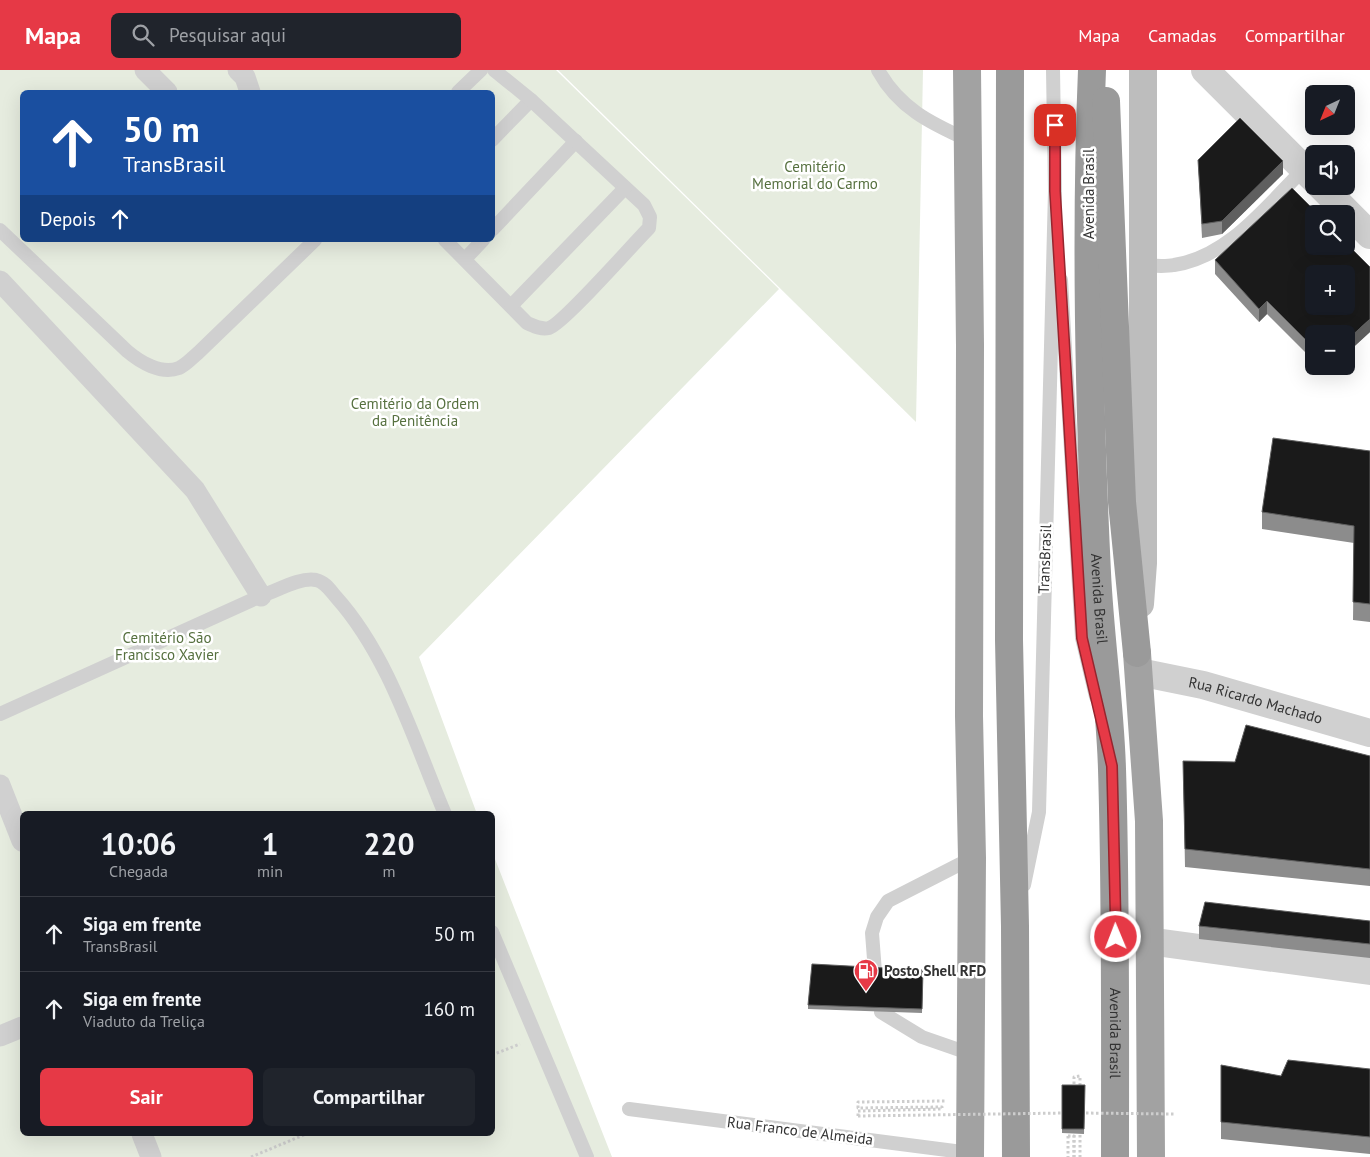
<!DOCTYPE html>
<html lang="pt">
<meta charset="utf-8">
<style>
body{margin:0;font-family:"PT Sans",sans-serif;background:#20242c;color:#f1f3f6;height:100vh;display:flex;flex-direction:column;font-size:19px;white-space:nowrap}
*{box-sizing:border-box;margin:0}
p{font-size:16px;color:#9ea1a6}
.icon{flex:none;width:28px;height:28px;fill:none;stroke:currentColor;stroke-width:2;stroke-linecap:round;stroke-linejoin:round}
.map{position:relative;flex:1;overflow:hidden}
.sheet{position:absolute;left:20px;top:741px;width:475px;height:325px;display:flex;flex-direction:column;background:#171b24;border-radius:8px;box-shadow:0 5px 20px #0002}
.sheet>*{flex:none}
.hud{position:absolute;left:20px;top:20px;width:475px;height:152px;border-radius:8px;box-shadow:0 5px 20px #0002;background:#1a4fa0;color:#fff;overflow:hidden}
.needle{width:32px;rotate:223deg}
.controls{position:absolute;left:1305px;top:15px;display:grid;gap:10px}
.controls a{display:grid;place-items:center;width:50px;height:50px;border-radius:8px;background:#171b24;box-shadow:0 5px 20px #0002;font-size:25px}
.pin{position:absolute;display:grid;place-items:center;width:42px;height:42px;color:#fff;margin:-21px;border-radius:10px;box-shadow:0 2px 8px #0006}
.me{position:absolute;width:55px;margin:-28px;rotate:359deg;stroke-linejoin:round;filter:drop-shadow(0 0 4px #0008)}
.turn{display:flex;align-items:center;gap:18px;height:105px;padding:0 20px;font-size:22px}
.turn .icon{width:65px;height:65px;stroke-width:2.5}
.turn b{display:block;font-size:35px;line-height:42px}
.then{display:flex;align-items:center;height:48px;padding:0 20px;background:#0003;gap:10px;font-size:19px}
.eta{display:flex;justify-content:space-evenly;align-items:center;height:85px;text-align:center}
.eta b{font-size:30px;font-weight:600;line-height:35px}
.action{display:flex;gap:10px;margin-top:auto;padding:10px 20px}
.action a{flex:1;height:58px;border-radius:8px;background:#e63946;color:#fff;font-size:20px;font-weight:600;line-height:58px;text-align:center}
.action a+a{background:#20242c;color:#f1f3f6}
ul{padding:0;list-style:none}
li{display:flex;align-items:center;gap:15px;height:75px;padding:0 20px;border-top:1px solid #363941}
li div{flex:1}
li b{display:block;font-size:19px}
li em{font-style:normal}
header{display:flex;align-items:center;gap:30px;box-sizing:border-box;height:70px;padding:0 25px;background:#e63946;color:#fff}
header strong{font-size:24px}
nav{display:flex;gap:28px;margin-inline-start:auto;font-size:18px}
.search{width:350px;height:45px;background:#20242c;display:flex;align-items:center;gap:12px;box-sizing:border-box;padding:0 18px;border-radius:8px;color:#9ea1a6;font-size:19px}
.map>svg:first-child{display:block}
.green{fill:#e6ecdf;fill-rule:evenodd}
.lines{fill:none;stroke-linecap:round;stroke-linejoin:round}
.path{stroke:#cdcdcd;stroke-width:3;stroke-dasharray:2.5 2.5;stroke-linecap:butt}
.service{stroke:#d0d0d0;stroke-width:14}
.pedestrian{stroke:#d0d0d0;stroke-width:21}
.minor{stroke:#d0d0d0;stroke-width:28}
.tertiary{stroke:#d0d0d0;stroke-width:28}
.secondary{stroke:#bdbdbd;stroke-width:28}
.trunk{stroke:#a2a2a2;stroke-width:28}
.motorway{stroke:#9a9a9a;stroke-width:28}
.path-bridge{stroke:#cdcdcd;stroke-width:3;stroke-dasharray:2.5 2.5;stroke-linecap:butt}
.wall{fill:#8c8c8c}
.shaded-wall{fill:#5f5f5f}
.building{fill:#1a1a1a;stroke:#5f5f5f;fill-rule:evenodd}
.route-casing{stroke:#96252e;stroke-width:12}
.route{stroke:#e63946;stroke-width:9}
.labels{text-anchor:middle;stroke-width:5;stroke-linejoin:round;paint-order:stroke}
.park-label{font-size:15px;fill:#56703f;stroke:#fff}
.street-label{font-size:15px;fill:#333;stroke:#fff}
.poi-label{font-size:15px;font-weight:bold;fill:#333;stroke:#fff;text-anchor:start}
</style>
<header>
<strong>Mapa</strong>
<div class="search"><svg class="icon" aria-label="search" viewBox="0 0 24 24"><circle cx="10" cy="10" r="6"/><path d="M15 15l6 6"/></svg>Pesquisar aqui</div>
<nav><a>Mapa</a><a>Camadas</a><a>Compartilhar</a></nav>
</header>
<div class="map">
<svg width="1370" height="1087" viewBox="0 0 1370 1087">
<rect width="100%" height="100%" fill="#fff"/>
<g class="green">
<path d="M0,0h556l223,219 -360,368 58,157h-455v320h470l1,-280 119,303h-612zM22,22h470v148h-470z"/>
<path d="M558,0h365l-7,352z"/>
</g>
<g class="lines">
<g class="path">
<path d="M492,985l28,-11"/>
<path d="M1074,1019v-12l6,-1v13"/>
<path d="M858,1046v-5l84,-2v-2l-84,1v-6l87,-1"/>
<path d="M1074,1060v27"/>
<path d="M1080,1060v27"/>
<path d="M1068,1066v21"/>
<path d="M251,1087l55,-23"/>
</g>
<g class="service">
<path d="M878,0c21,38 52,53 90,70"/>
<path d="M458,22l23,-22"/>
<path d="M492,70l39,-40"/>
<path d="M0,160l127,121c13,11 34,24 52,17 7,-3 14,-11 19,-15l117,-113"/>
<path d="M492,160l84,-89"/>
<path d="M445,170l82,83c7,3 14,7 22,5 14,-4 84,-84 100,-100l1,-11 -6,-12 -113,-105 -37,-30"/>
<path d="M465,189l18,-19"/>
<path d="M1143,196c10,-1 21,1 31,-1 55,-8 93,-60 130,-96"/>
<path d="M1061,210l21,358 14,59"/>
<path d="M511,236l114,-118"/>
<path d="M0,644l261,-118c16,-5 38,-19 55,-16 9,2 14,10 20,17 53,59 78,144 109,217"/>
<path d="M1024,815l15,-73 16,-621 -2,-121"/>
<path d="M492,862l95,225"/>
<path d="M875,902l-3,-39 5,-16 11,-16 84,-43"/>
<path d="M881,942l41,25 49,17"/>
<path d="M629,1039l341,44"/>
</g>
<g class="pedestrian">
<path d="M145,0l22,22"/>
<path d="M238,0l7,7 5,15"/>
<path d="M0,211l195,209 66,106"/>
<path d="M0,715l22,56"/>
<path d="M0,966l22,-9"/>
<path d="M142,1064l9,23"/>
</g>
<g class="minor">
<path d="M1205,0l109,109"/>
<path d="M1321,116l49,49"/>
<path d="M1148,871l222,30"/>
</g>
<path class="tertiary" id="s1" d="M1139,602l64,13 167,48"/>
<path class="secondary" d="M1140,534l3,-41v-493"/>
<g class="trunk">
<path d="M967,0l3,275 -1,371 3,142 -2,299"/>
<path d="M1137,583l12,168 2,336"/>
</g>
<g class="motorway">
<path d="M1010,0l-1,570 6,286 1,231"/>
<path id="s2" d="M1092,0c-7,167 -3,336 5,503 3,65 13,130 15,196 4,129 3,259 3,388"/>
<path d="M1106,31l16,401 15,151"/>
</g>
<g class="path-bridge">
<path d="M1081,1043l94,1"/>
<path d="M858,1046l207,-3"/>
<path d="M1068,1066h6v21"/>
</g>
</g>
<g class="wall">
<path d="M1198,90l85,14 -61,60 -20,4z"/>
<path d="M1215,190l155,72 -24,22v-20h-32v27l-47,-47 -8,8 -44,-48z"/>
<path d="M1319,296h15l-8,7z"/>
<path d="M1370,381v171l-17,-2 1,-77 -92,-14v-17z"/>
<path d="M1370,686v130l-185,-19 -2,-106 52,1z"/>
<path d="M1370,851v37l-171,-19v-13z"/>
<path d="M923,900l-1,43 -114,-4v-4z"/>
<path d="M1221,995l60,11 89,-7v85l-149,-15z"/>
<path d="M1062,1015h23l-1,49 -22,-1z"/>
</g>
<g class="shaded-wall">
<path d="M1283,91v13l-61,60v-13z"/>
<path d="M1267,231v13l-8,8v-13z"/>
<path d="M1370,249v13l-24,22v-13z"/>
<path d="M1326,296h8l-8,7z"/>
</g>
<g class="building">
<path d="M1240,48l43,43 -61,60 -20,3 -4,-64z"/>
<path d="M1292,118l26,26h-4v32h32v-3l24,24v52l-24,22v-7h-32v14l-47,-47 -8,8 -44,-49zM1314,204h32v32h-32z"/>
<path d="M1273,368l97,13v153l-17,-2 1,-76 -92,-14z"/>
<path d="M1246,655l124,31v113l-185,-20 -2,-88 52,1z"/>
<path d="M1205,832l165,19v23l-171,-18z"/>
<path d="M812,894l111,6 -1,39 -114,-4z"/>
<path d="M1288,990l82,9v68l-149,-15v-57l60,11z"/>
<path d="M1062,1015h23l-1,44h-22z"/>
</g>
<g class="lines">
<defs>
<path id="route" d="M1055,55v66l27,447 30,128 4,171"/>
</defs>
<use href="#route" class="route-casing"/>
<use href="#route" class="route"/>
</g>
<defs>
<symbol id="fuel-pin" viewBox="-11 -11 22 30"><path d="M0 17L-7.5 6A9.5 9.5 0 1 1 7.5 6Z" fill="#e63946" stroke="#fff"/><path d="M-5.5-6h7V0h2V4h1.3V-2.5L3-4.5l.8-.8L6-3V5H2.5V1h-1V6h-7ZM-4.2-4.7v3.2H.2V-4.7Z" fill="#fff"/></symbol>
</defs>
<g fill-rule="evenodd">
<use href="#fuel-pin" x="852" y="887" width="28" height="38"/>
</g>
<g class="labels">
<g class="park-label">
<text x="815" y="102">Cemitério<tspan x="815" dy="17">Memorial do Carmo</tspan></text>
<text x="415" y="339">Cemitério da Ordem<tspan x="415" dy="17">da Penitência</tspan></text>
<text x="167" y="573">Cemitério São<tspan x="167" dy="17">Francisco Xavier</tspan></text>
</g>
<g class="street-label">
<text transform="translate(1089 124) rotate(-90)" y="5">Avenida Brasil</text>
<text transform="translate(1045 489) rotate(-88)" y="5">TransBrasil</text>
<text dy="5" stroke="none"><textPath href="#s2" startOffset="529">Avenida Brasil</textPath></text>
<text dy="5" stroke="none"><textPath href="#s1" startOffset="120">Rua Ricardo Machado</textPath></text>
<text dy="5" stroke="none"><textPath href="#s2" startOffset="964">Avenida Brasil</textPath></text>
<text transform="translate(800 1061) rotate(7)" y="5">Rua Franco de Almeida</text>
</g>
<g class="poi-label">
<text x="884" y="906">Posto Shell RFD</text>
</g>
</g>
</svg>
<div class="controls">
<a><svg class="needle" viewBox="-14 -14 28 28"><path d="M0-13l5 13h-10z" fill="#e53935"/><path d="M0 13l5-13h-10z" fill="#9ea1a6"/></svg></a>
<a><svg class="icon" aria-label="sound" viewBox="0 0 24 24"><path d="M4 9h4l5-4v14l-5-4H4zM17 9q2 3 0 6"/></svg></a>
<a><svg class="icon" aria-label="search" viewBox="0 0 24 24"><circle cx="10" cy="10" r="6"/><path d="M15 15l6 6"/></svg></a>
<a>+</a>
<a>−</a>
</div>
<div class="pin" style="left:1055px;top:55px;background:#d93025"><svg class="icon" aria-label="arrive" viewBox="0 0 24 24"><path d="M6 21V4h12l-3 4 3 4H6"/></svg></div>
<svg class="me" style="left:1116px;top:867px" viewBox="-20 -20 40 40"><circle r="17" fill="#e63946" stroke="#fff" stroke-width="3"/><path d="M0-11L8 9 0 5-8 9z" fill="#fff"/></svg>
<div class="hud">
<div class="turn"><svg class="icon" aria-label="ahead" viewBox="0 0 24 24"><path d="M12 20V5M6 11l6-6 6 6"/></svg><div><b>50 m</b>TransBrasil</div></div>
<div class="then">Depois<svg class="icon" aria-label="ahead" viewBox="0 0 24 24"><path d="M12 20V5M6 11l6-6 6 6"/></svg></div>
</div>
<section class="sheet">
<div class="eta">
<div><b>10:06</b><p>Chegada</p></div>
<div><b>1</b><p>min</p></div>
<div><b>220</b><p>m</p></div>
</div>
<ul>
<li><svg class="icon" aria-label="ahead" viewBox="0 0 24 24"><path d="M12 20V5M6 11l6-6 6 6"/></svg><div><b>Siga em frente</b><p>TransBrasil</p></div><em>50 m</em></li>
<li><svg class="icon" aria-label="ahead" viewBox="0 0 24 24"><path d="M12 20V5M6 11l6-6 6 6"/></svg><div><b>Siga em frente</b><p>Viaduto da Treliça</p></div><em>160 m</em></li>
</ul>
<div class="action"><a>Sair</a><a>Compartilhar</a></div>
</section>
</div>
